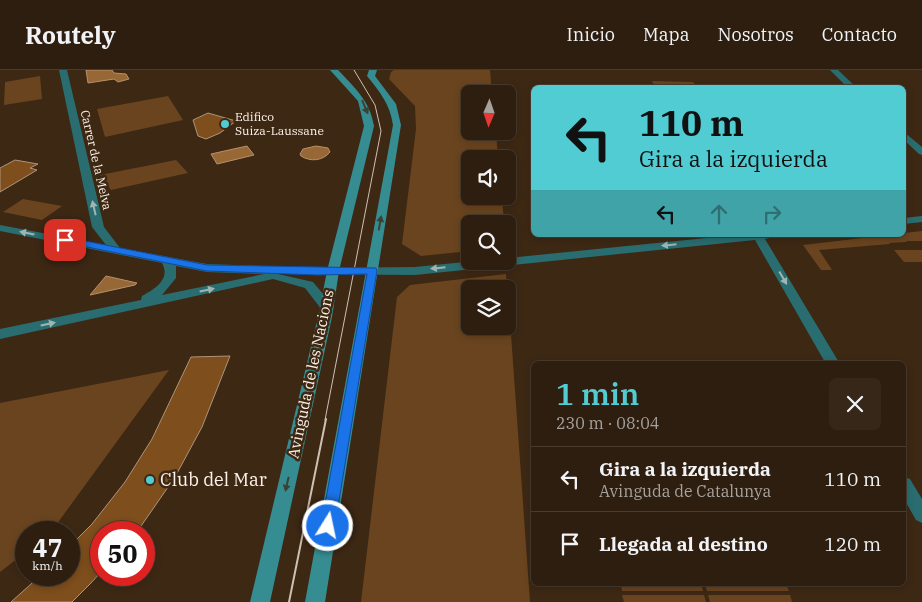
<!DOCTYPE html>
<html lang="es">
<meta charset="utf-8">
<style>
body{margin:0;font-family:"IBM Plex Serif",serif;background:#362718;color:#f1f3f6;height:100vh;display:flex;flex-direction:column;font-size:19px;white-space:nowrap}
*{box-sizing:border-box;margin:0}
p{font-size:16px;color:#a7a29e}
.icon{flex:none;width:28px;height:28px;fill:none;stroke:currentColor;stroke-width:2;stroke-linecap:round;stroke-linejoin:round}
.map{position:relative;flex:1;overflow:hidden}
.panel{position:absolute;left:531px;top:291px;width:375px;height:225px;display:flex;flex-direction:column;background:#2e1e0f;border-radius:8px;box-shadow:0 2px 8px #0003,0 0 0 1px #493c2f}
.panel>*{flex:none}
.top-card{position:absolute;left:531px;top:15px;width:375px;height:152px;border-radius:8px;box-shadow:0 2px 8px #0003,0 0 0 1px #493c2f;background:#51ccd2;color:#111;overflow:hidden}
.needle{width:32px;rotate:182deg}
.fabs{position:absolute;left:461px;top:15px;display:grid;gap:10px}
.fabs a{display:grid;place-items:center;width:55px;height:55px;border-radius:8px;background:#2e1e0f;box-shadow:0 2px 8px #0003,0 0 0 1px #493c2f;font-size:25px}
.speed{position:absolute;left:15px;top:451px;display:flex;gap:10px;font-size:25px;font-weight:700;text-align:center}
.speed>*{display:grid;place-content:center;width:65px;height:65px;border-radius:50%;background:#2e1e0f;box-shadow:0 2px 8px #0003,0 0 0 1px #493c2f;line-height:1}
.speed small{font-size:12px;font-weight:400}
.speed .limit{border:8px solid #d22;background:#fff;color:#111}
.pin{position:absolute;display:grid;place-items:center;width:42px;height:42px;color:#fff;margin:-21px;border-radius:10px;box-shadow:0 2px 8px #0006}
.me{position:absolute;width:55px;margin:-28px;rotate:10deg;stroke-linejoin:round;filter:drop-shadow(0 0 4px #0008)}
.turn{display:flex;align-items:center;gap:18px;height:105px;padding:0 25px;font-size:22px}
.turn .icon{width:65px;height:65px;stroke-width:2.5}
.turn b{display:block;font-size:35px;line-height:42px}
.lanes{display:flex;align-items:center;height:48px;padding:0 25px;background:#0003;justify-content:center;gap:25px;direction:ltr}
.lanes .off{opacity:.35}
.round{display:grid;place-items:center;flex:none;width:52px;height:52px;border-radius:8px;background:#362718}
.head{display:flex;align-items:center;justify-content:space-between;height:85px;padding:0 25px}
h1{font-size:30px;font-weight:600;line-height:38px;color:#51ccd2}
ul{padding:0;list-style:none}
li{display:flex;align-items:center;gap:15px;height:65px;padding:0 25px;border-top:1px solid #493c2f}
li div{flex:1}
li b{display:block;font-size:19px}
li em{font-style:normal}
header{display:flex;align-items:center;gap:30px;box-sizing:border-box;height:70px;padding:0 25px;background:#2e1e0f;border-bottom:1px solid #493c2f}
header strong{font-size:24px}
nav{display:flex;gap:28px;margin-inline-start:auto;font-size:18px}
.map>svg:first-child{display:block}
.green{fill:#6a441f}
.water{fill:#986736;stroke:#b7916c}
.building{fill:#7e4e1c;stroke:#ae947d}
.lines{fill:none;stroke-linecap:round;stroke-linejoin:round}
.minor{fill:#296d70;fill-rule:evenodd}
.secondary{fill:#368d91;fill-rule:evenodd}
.tram-far1{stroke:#cec0b4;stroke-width:1}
.tram{stroke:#cec0b4;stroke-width:2}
.oneway{fill:#3b4133}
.oneway2{fill:#9eb6b3}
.route{fill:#1a73e8;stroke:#114b97}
.poi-dot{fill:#51ccd2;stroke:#3d2814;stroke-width:2}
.labels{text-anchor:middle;stroke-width:5;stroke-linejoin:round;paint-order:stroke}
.far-poi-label{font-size:12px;fill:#fef2e9;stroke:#3d2814;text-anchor:start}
.far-street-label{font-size:12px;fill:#fef2e9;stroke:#3d2814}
.street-label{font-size:15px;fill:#fef2e9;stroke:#3d2814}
.near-poi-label{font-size:18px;fill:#fef2e9;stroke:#3d2814;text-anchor:start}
</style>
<header>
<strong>Routely</strong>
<nav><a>Inicio</a><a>Mapa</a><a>Nosotros</a><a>Contacto</a></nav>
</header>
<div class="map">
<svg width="922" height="532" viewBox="0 0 922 532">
<rect width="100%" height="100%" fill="#3d2814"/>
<g class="green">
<path d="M394,0h96l2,24h-22v37h26l2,28h-28v37h32l2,28h-34v27l-49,5 -19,-12 14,-115 -1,-23 -26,-27 2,-7z"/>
<path d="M40,6l2,23 -38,6 1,-23z"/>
<path d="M652,11l41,1 4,5h-42z"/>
<path d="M168,26l15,24 -78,17 -8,-28z"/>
<path d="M176,90l12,13 -77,17 -11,-15z"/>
<path d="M23,129l39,7 -20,14 -39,-8z"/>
<path d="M922,161v10h-16l1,1 -18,1 1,1 -71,6 13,20h-11l-18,-25 85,-10h16v-2z"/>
<path d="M894,180h28v12h-18z"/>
<path d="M506,204l1,15h-37v37h38v-34l22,310h-169l36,-305 13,-12z"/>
<path d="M169,300l-118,162h-25v20l-26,20v-169z"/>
<path d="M621,514h80l2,7h-81z"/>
<path d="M705,514h81l3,7h-82z"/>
<path d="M622,525h82l2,7h-82z"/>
<path d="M708,525h82l2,7h-82z"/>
</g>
<g class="water">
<path d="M86,0h26l2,3 12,1 3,5 -11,3 -4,-3 -26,4z"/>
<path d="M247,76l7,9 -37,9 -6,-10z"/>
<path d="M316,76l12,2 2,4c-7,9 -20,10 -29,4l-1,-2 3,-5z"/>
<path d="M106,206l31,7 -2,2 -45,10z"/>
</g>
<g class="building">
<path d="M208,43l28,8 -16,12 -14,6 -8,-3 -5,-16z"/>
<path d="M15,90l23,4 -8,4 7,2 -37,22v-24z"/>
<path d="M230,286l-28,71 -27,50 -36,52 -3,3h-35v40l-10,11 -19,19h-61l30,-27h28v-28l23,-23 33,-42 27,-43 39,-82z"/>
</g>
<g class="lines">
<g class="minor">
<path d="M59,0h8l37,157 16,21 87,16 110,4 98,-1 60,-6h33v-3l228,-23h40l-2,2 -9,2 75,125h-14l-71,-124 -340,35 -137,-1 35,8 21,25 -2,3h-10l-17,-22 -32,-9 -273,60v-10l141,-29 1,-4c13,-7 29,-17 20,-33l-162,-32v-6l106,20 -14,-18zM176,196l31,6 57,2 -102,21 14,-17z"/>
<path d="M830,0h8l19,18h-9z"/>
<path d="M904,62l18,15v8l-3,-1 -15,-14z"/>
<path d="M922,146v6l-18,2v-6z"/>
<path d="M904,407l6,2 12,20v24l-6,-3 -12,-21z"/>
</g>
<g class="secondary">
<path d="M330,0h8c17,18 32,31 36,56l-35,145 -7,46 -62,285h-20l68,-285 9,-46 37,-145 -6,-25z"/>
<path d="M369,0h8l-2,6 21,28 5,21 -76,477h-20l88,-477c-3,-21 -13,-33 -26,-49z"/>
</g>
<path class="tram-far1" d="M325,350l56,-289 -6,-26 -21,-35"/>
<path class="tram" d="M289,532l37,-183"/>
</g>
<defs><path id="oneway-solid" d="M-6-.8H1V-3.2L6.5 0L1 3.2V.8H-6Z" transform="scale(1.25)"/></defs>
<g class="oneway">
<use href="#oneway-solid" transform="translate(365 37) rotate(67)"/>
<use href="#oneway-solid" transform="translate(380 153) rotate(-80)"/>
<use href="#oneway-solid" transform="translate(287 414) rotate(103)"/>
</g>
<g class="oneway2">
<use href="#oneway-solid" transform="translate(94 138) rotate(-103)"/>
<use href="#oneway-solid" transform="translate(27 163) rotate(-169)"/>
<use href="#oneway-solid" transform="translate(669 175) rotate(174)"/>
<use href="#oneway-solid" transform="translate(438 198) rotate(174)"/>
<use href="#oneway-solid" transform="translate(783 208) rotate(60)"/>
<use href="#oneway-solid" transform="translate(207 220) rotate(-12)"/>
<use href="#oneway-solid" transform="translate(48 254) rotate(-12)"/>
</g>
<path class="route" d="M65,167l142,28 169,3 1,3 -43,260 -6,2 -5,-2 -2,-5 46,-252 -50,1 -110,-4 -145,-29v-4z"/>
<g class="poi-dot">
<circle cx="225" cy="54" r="5"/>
<circle cx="150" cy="410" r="5"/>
</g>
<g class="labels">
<g class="far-poi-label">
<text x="235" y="51">Edifico<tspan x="235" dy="14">Suiza-Laussane</tspan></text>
</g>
<g class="far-street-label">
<text transform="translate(96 90) rotate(77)" y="4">Carrer de la Melva</text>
</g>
<g class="street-label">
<text transform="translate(311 304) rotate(-78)" y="5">Avinguda de les Nacions</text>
</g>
<g class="near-poi-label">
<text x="160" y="416">Club del Mar</text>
</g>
</g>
</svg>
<div class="fabs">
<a><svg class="needle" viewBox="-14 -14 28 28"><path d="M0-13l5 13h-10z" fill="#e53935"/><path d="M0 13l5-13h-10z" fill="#a7a29e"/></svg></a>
<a><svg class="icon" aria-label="sound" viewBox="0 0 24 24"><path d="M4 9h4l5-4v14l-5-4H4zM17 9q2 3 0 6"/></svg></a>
<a><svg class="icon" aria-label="search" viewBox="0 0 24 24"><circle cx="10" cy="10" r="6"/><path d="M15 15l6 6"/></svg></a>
<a><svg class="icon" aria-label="layers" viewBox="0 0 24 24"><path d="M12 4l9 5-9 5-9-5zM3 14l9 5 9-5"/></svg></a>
</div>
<div class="speed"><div>47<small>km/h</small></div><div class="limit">50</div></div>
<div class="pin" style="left:65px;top:170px;background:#d93025"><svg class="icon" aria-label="arrive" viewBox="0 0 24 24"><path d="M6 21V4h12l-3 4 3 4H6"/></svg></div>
<svg class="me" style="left:328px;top:456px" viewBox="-20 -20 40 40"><circle r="17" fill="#1a73e8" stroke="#fff" stroke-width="3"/><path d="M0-11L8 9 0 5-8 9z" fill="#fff"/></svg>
<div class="top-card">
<div class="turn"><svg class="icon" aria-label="left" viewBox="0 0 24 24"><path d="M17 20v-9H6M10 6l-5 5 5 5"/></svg><div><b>110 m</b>Gira a la izquierda</div></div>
<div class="lanes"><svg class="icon" aria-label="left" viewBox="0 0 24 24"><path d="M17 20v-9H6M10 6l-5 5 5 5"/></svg><svg class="icon off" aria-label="ahead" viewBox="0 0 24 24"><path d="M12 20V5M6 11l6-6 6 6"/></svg><svg class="icon off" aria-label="right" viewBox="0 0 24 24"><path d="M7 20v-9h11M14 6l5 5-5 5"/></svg></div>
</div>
<section class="panel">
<div class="head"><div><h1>1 min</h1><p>230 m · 08:04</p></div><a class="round"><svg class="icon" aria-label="close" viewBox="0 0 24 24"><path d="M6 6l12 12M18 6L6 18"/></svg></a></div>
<ul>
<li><svg class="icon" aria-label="left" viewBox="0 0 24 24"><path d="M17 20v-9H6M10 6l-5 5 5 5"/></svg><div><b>Gira a la izquierda</b><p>Avinguda de Catalunya</p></div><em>110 m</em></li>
<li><svg class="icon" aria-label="arrive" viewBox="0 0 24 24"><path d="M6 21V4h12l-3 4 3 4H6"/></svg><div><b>Llegada al destino</b></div><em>120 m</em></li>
</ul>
</section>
</div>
